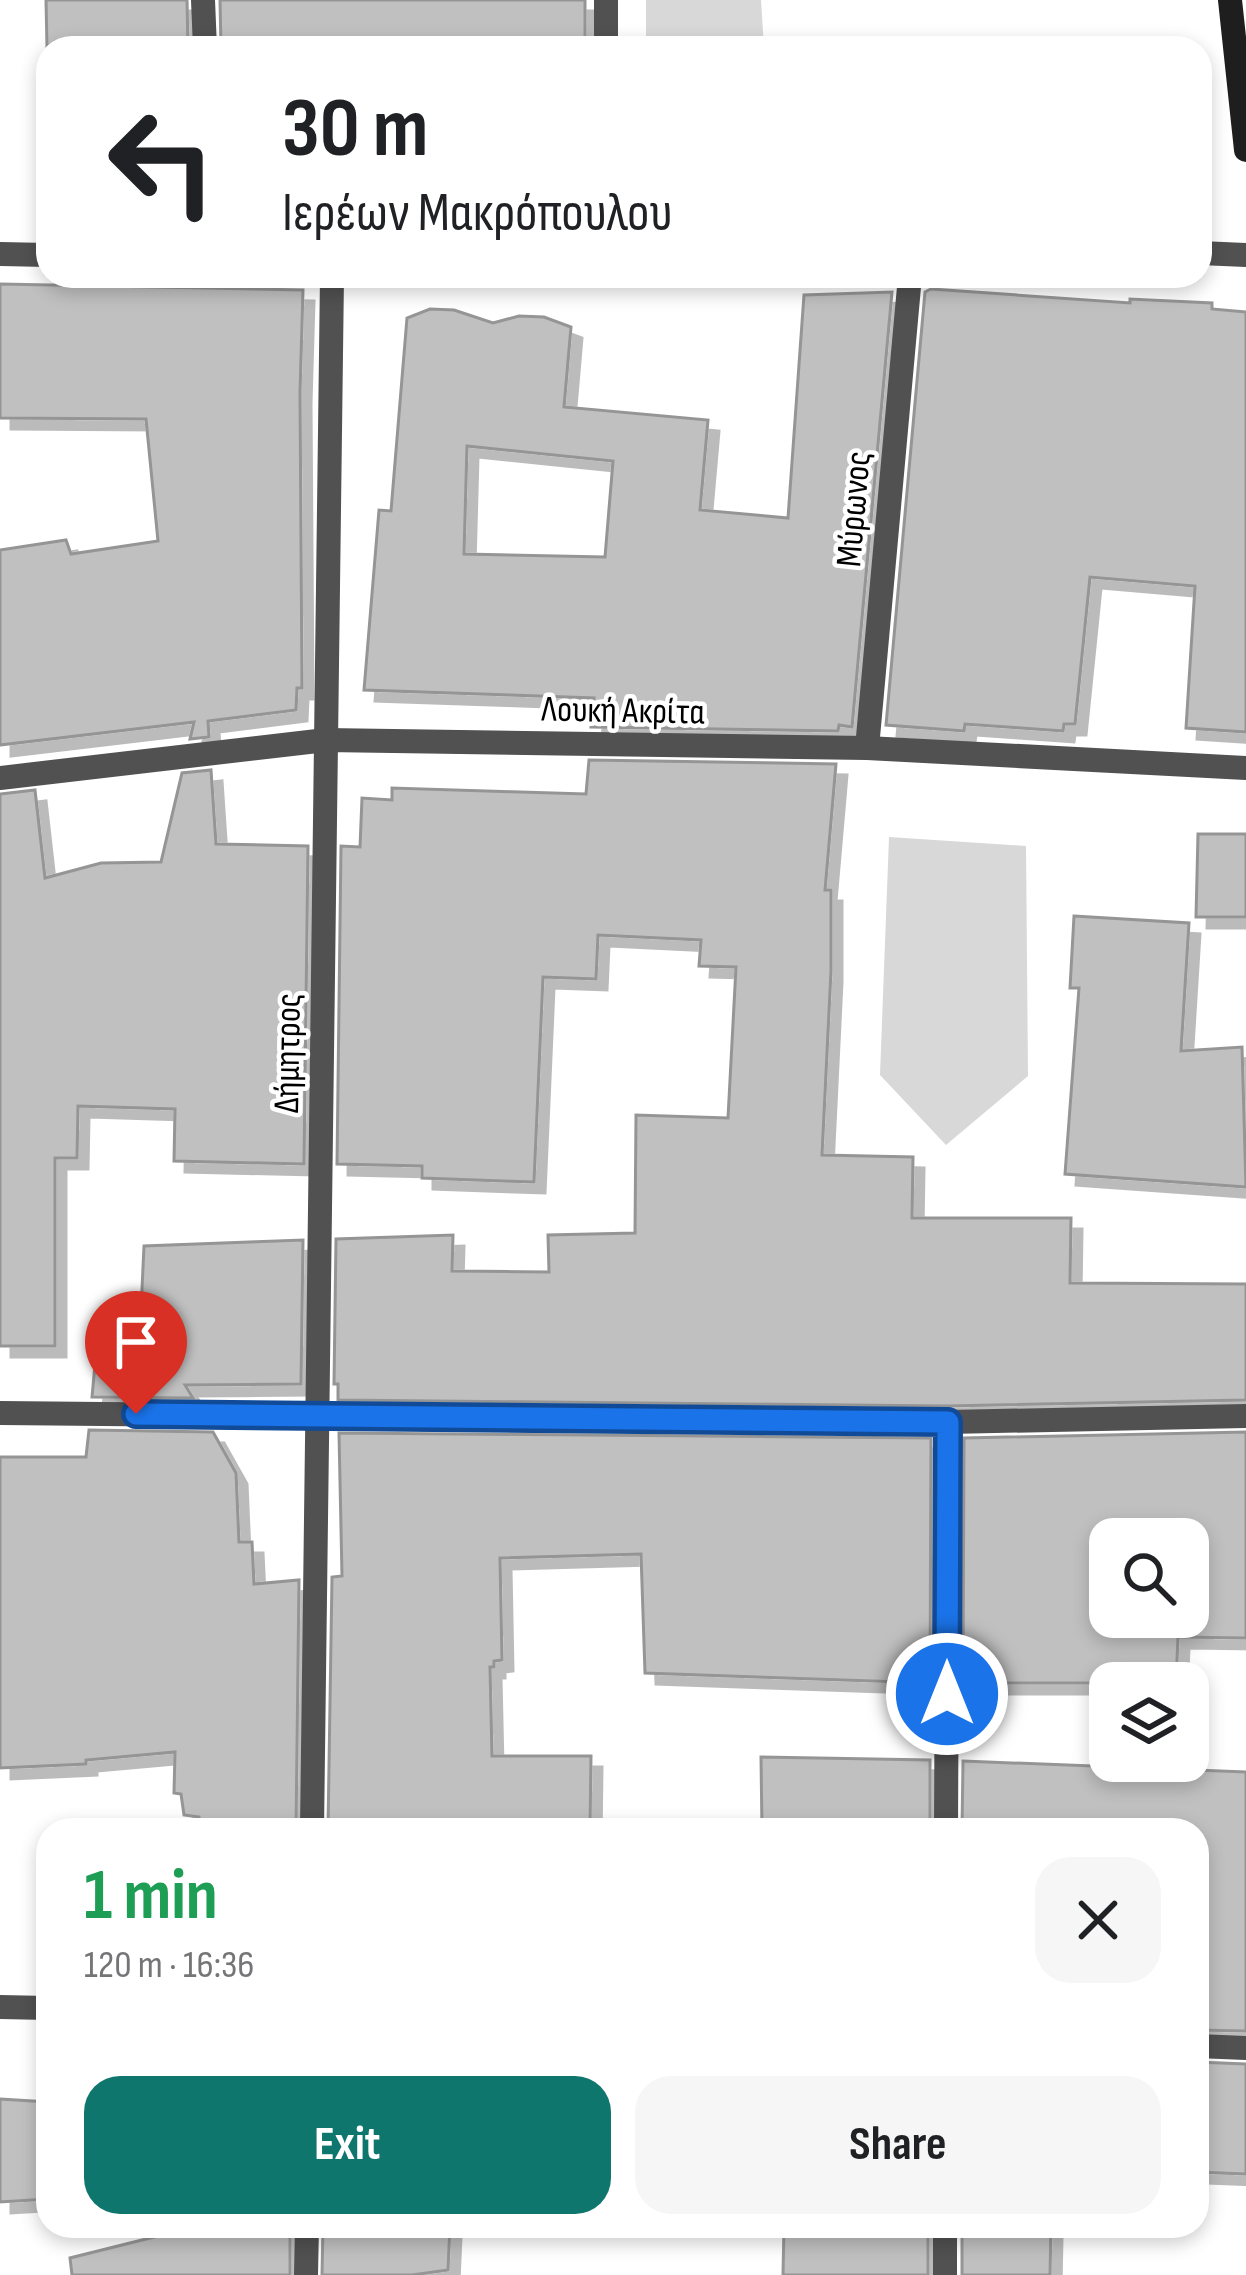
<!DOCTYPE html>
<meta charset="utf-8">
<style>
body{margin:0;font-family:"Sofia Sans Condensed",sans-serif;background:#f6f6f6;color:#202124;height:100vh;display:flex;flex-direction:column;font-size:45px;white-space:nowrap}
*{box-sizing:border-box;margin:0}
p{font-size:39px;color:#757577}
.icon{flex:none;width:66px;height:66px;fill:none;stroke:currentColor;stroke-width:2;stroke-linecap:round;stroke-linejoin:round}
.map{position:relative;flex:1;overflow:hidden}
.side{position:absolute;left:36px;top:1818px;width:1173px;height:420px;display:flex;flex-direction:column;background:#fff;border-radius:36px;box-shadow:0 6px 18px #0003}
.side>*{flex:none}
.guide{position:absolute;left:36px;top:36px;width:1176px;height:252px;border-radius:36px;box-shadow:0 6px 18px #0003;background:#fff;color:#202124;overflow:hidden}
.buttons{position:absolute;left:1089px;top:1518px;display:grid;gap:24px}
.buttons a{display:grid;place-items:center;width:120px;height:120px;border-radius:24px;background:#fff;box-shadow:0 6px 18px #0003;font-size:60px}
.pin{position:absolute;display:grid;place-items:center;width:102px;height:102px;color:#fff;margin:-123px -51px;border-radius:50% 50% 50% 0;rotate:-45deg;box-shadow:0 0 12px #0007}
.pin .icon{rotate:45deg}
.me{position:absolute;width:132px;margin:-66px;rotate:0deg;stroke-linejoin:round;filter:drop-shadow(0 0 9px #0008)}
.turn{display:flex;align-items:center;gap:42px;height:252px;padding:0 48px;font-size:54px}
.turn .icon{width:156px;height:156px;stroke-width:2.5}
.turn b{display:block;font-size:84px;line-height:102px}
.round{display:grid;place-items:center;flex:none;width:126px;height:126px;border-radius:36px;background:#f6f6f6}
.summary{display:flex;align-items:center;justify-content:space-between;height:204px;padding:0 48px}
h1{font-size:72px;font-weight:700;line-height:90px;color:#1e9e55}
.action{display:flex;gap:24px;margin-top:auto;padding:24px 48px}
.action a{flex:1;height:138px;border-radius:36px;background:#0f766e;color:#fff;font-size:48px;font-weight:700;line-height:138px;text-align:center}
.action a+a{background:#f6f6f6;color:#202124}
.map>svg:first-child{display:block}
.green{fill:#d8d8d8}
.building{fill:#c0c0c0;stroke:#959595;stroke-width:3;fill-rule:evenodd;filter:url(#shadow)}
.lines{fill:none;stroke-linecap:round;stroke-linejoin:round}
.minor{stroke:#515151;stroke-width:24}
.secondary{stroke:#1e1e1e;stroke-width:24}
.route-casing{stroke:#114b97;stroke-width:30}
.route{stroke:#1a73e8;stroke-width:21}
.labels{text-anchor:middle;stroke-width:9;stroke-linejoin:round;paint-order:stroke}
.street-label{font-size:36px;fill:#000;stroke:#fff}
</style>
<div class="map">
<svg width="1246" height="2275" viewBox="0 0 1246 2275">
<defs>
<filter id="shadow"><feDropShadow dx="11" dy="11" stdDeviation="0" flood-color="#0004"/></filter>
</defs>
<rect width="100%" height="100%" fill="#fff"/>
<g class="green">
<path d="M646,0h115l3,48h-118z"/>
<path d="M889,837l137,9 2,230 -82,69 -66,-70z"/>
</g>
<g class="building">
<path d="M46,0h141l1,48h-141z"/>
<path d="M220,0h365v48h-364z"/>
<path d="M0,284l303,6 -3,102 2,296h-5l-1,22 -88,11 1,16 -19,2 4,-17 -194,23v-195l66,-10 5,14 87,-13 -12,-122 -146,-1z"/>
<path d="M931,289l199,14v-4l82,4v6l34,3v420l-60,-4 9,-142 -105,-9 -15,147h-11l-1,7 -98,-7 -1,7 -78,-6 39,-433z"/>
<path d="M892,292l-40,435 -13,-2 -1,6 -247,-4 3,-29 -230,-8 15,-180 12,1 16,-193 23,-9 24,1 39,13 26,-7 25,1 27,10 -7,80 144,13 -8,90 88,8 16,-223zM467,446l146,15 -8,96 -141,-3z"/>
<path d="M589,760l247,4 -11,126h6v81l-9,184 91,2 -1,61h159l-1,65 176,1v116l-298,6 -610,-6v-16h-4l2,-145 117,-4 -1,36 97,1 -1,-37 87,-2 1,-118 92,3 8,-151 -37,-1 2,-26 -103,-5 -2,44 -53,-2 -9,205 -112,-4v-12l-85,-2 4,-318 19,1 2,-49 30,2v-12l194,6z"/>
<path d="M211,770l5,74 92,2 -4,318 -130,-3 1,-52 -97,-3 -1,52h-22v188h-55v-552l35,-4 10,88 56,-15 60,-1 21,-89z"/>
<path d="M1198,834h48v83h-50z"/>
<path d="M1074,916l115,7 -8,128 61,-4 4,140 -181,-13 14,-186h-9z"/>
<path d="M303,1240l-2,144 -116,1 8,13 -101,-1 6,-66 42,1 4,-86z"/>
<path d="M89,1430l124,2 23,41 3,69h13l2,42 45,-4 -3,250h-97v-13l-15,-2 -3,-21 -7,-1 1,-41 -89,8v4l-86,4v-311h86z"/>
<path d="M1246,1432v206l-68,-1 -2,46h-213l1,-245zM1110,1539h78v78h-78z"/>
<path d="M339,1433l592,5 -1,245 -285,-10 -4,-119 -141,4 2,102 -8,1v6h-4l2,89h99l-1,74h-262l4,-253 10,-1z"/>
<path d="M761,1757l169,3v70h-168z"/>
<path d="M963,1761l283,11v259l-49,-1v-200h-235z"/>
<path d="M1197,2062l49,2v110l-49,-2z"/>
<path d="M0,2099l48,3v97l-48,3z"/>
<path d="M198,2226h92v49h-218l-2,-17z"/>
<path d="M323,2226h127l-2,44 -36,5h-90z"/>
<path d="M784,2226h144v49h-145z"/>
<path d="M962,2226h89l-1,49h-88z"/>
</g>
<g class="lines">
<g class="minor">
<path d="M203,0l2,48"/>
<path d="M606,48v-48"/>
<path d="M1200,253l46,2"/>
<path d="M0,254l48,1"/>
<path d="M867,748l43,-472"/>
<path d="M0,778l326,-38 541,8 379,20"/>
<path d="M0,1413l948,9 298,-6"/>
<path d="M312,1830l20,-1554"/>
<path d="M946,1830l2,-408"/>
<path d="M0,2007l48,1"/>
<path d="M1197,2046l49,2"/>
<path d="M945,2226v49"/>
<path d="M306,2275l1,-49"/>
</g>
<path class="secondary" d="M1230,0l16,150"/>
</g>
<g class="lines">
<defs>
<path id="route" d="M136,1414l812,8 -1,272"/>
</defs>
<use href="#route" class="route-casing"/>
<use href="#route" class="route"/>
</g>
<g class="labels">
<g class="street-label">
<text transform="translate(852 509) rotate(-85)" y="13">Μύρωνος</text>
<text transform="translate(623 709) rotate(1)" y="13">Λουκή Ακρίτα</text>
<text transform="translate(286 1053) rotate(-89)" y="13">Δήμητρος</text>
</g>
</g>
</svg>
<div class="buttons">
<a><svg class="icon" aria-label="search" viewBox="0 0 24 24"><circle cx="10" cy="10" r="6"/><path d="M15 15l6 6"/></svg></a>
<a><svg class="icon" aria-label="layers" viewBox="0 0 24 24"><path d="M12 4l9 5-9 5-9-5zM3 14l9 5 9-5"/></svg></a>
</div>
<div class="pin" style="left:136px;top:1414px;background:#d93025"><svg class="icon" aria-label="arrive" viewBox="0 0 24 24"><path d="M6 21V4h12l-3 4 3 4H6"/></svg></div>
<svg class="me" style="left:947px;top:1694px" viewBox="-20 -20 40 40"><circle r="17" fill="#1a73e8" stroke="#fff" stroke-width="3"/><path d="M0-11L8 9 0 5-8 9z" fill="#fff"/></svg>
<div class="guide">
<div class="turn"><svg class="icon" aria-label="left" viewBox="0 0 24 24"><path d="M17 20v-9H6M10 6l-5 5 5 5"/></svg><div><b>30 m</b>Ιερέων Μακρόπουλου</div></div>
</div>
<section class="side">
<div class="summary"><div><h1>1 min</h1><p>120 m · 16:36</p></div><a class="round"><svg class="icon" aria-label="close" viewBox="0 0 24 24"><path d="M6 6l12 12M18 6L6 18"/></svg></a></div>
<div class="action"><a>Exit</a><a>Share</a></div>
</section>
</div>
